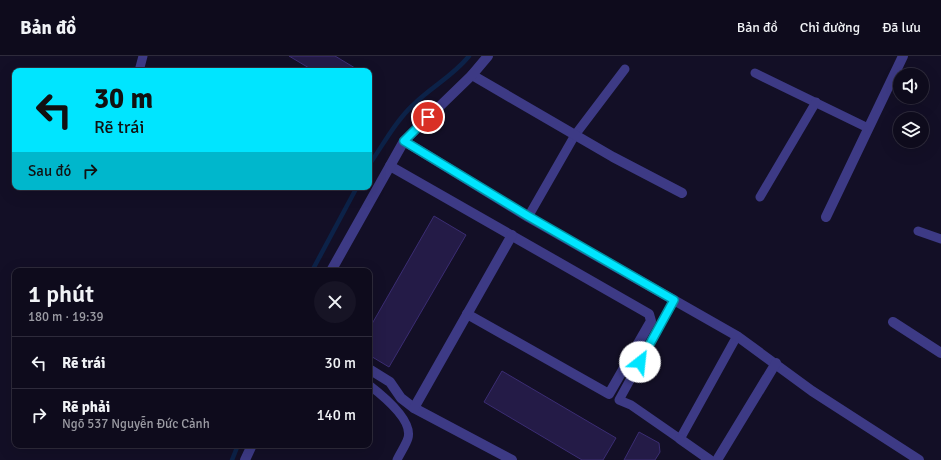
<!DOCTYPE html>
<html lang="vi">
<meta charset="utf-8">
<style>
body{margin:0;font-family:Signika,sans-serif;background:#171425;color:#f1f3f6;height:100vh;display:flex;flex-direction:column;font-size:15px;white-space:nowrap}
*{box-sizing:border-box;margin:0}
p{font-size:13px;color:#9b9ba3}
.icon{flex:none;width:22px;height:22px;fill:none;stroke:currentColor;stroke-width:2;stroke-linecap:round;stroke-linejoin:round}
.map{position:relative;flex:1;overflow:hidden}
.drawer{position:absolute;left:12px;top:212px;width:360px;height:180px;display:flex;flex-direction:column;background:#0e0b1c;border-radius:8px;box-shadow:0 4px 16px #0002,0 0 0 1px #2e2b3b}
.drawer>*{flex:none}
.banner{position:absolute;left:12px;top:12px;width:360px;height:122px;border-radius:8px;box-shadow:0 4px 16px #0002,0 0 0 1px #2e2b3b;background:#00e5ff;color:#111;overflow:hidden}
.fabs{position:absolute;left:893px;top:12px;display:grid;gap:8px}
.fabs a{display:grid;place-items:center;width:36px;height:36px;border-radius:50%;background:#0e0b1c;box-shadow:0 4px 16px #0002,0 0 0 1px #2e2b3b;font-size:20px}
.pin{position:absolute;display:grid;place-items:center;width:34px;height:34px;color:#fff;margin:-17px;border:2px solid #fff;border-radius:50%;box-shadow:0 1px 4px #0007}
.me{position:absolute;width:44px;margin:-22px;rotate:29deg;stroke-linejoin:round;filter:drop-shadow(0 0 3px #0008)}
.turn{display:flex;align-items:center;gap:14px;height:84px;padding:0 16px;font-size:18px}
.turn .icon{width:52px;height:52px;stroke-width:2.5}
.turn b{display:block;font-size:28px;line-height:34px}
.then{display:flex;align-items:center;height:38px;padding:0 16px;background:#0003;gap:8px;font-size:15px}
.round{display:grid;place-items:center;flex:none;width:42px;height:42px;border-radius:21px;background:#171425}
.headline{display:flex;align-items:center;justify-content:space-between;height:68px;padding:0 16px}
h1{font-size:24px;font-weight:600;line-height:30px}
ul{padding:0;list-style:none}
li{display:flex;align-items:center;gap:12px;height:52px;padding:0 16px;border-top:1px solid #2e2b3b}
li div{flex:1}
li b{display:block;font-size:15px}
li em{font-style:normal}
header{display:flex;align-items:center;gap:24px;box-sizing:border-box;height:56px;padding:0 20px;background:#0e0b1c;border-bottom:1px solid #2e2b3b}
header strong{font-size:19px}
nav{display:flex;gap:22px;margin-inline-start:auto;font-size:14px}
.map>svg:first-child{display:block}
.lines{fill:none;stroke-linecap:round;stroke-linejoin:round}
.stream{stroke:#0c2248;stroke-width:4.5}
.building{fill:#241b47;stroke:#3b2d73}
.lane{stroke:#3d3a85;stroke-width:9}
.street{stroke:#3d3a85;stroke-width:10}
.route-casing{stroke:#0095a6;stroke-width:10}
.route{stroke:#00e5ff;stroke-width:7}
</style>
<header>
<strong>Bản đồ</strong>
<nav><a>Bản đồ</a><a>Chỉ đường</a><a>Đã lưu</a></nav>
</header>
<div class="map">
<svg width="941" height="404" viewBox="0 0 941 404">
<rect width="100%" height="100%" fill="#130f26"/>
<g class="lines">
<g class="stream">
<path d="M369,109c14,-20 26,-43 44,-60 18,-18 40,-29 56,-49"/>
<path d="M312,215l45,-84"/>
<path d="M232,404l6,-15"/>
</g>
</g>
<g class="building">
<path d="M289,0h46l25,15h-46z"/>
<path d="M434,160l32,19 -77,132 -20,-12v-26z"/>
<path d="M502,315l114,67 -13,22h-21l-98,-58z"/>
<path d="M639,376l20,11 1,9 -5,8h-31z"/>
</g>
<g class="lines">
<g class="lane">
<path d="M139,15l4,-15"/>
<path d="M755,17l113,55"/>
<path d="M760,141l56,-95"/>
<path d="M528,161l47,-82 50,-66"/>
<path d="M918,175l23,8"/>
<path d="M674,244l-55,100 12,5 49,34 57,-103"/>
<path d="M369,329c13,10 44,35 39,53 -2,7 -8,15 -11,22"/>
</g>
<g class="street">
<path d="M472,19l141,82 69,36"/>
<path d="M404,85l124,76 209,119 75,55 107,69"/>
<path d="M390,110l259,148 2,7 -42,73 -142,-80"/>
<path d="M826,161l77,-161"/>
<path d="M331,215l73,-130 68,-66 16,-19"/>
<path d="M893,266l48,31"/>
<path d="M369,313l21,13 11,16 13,10 98,52"/>
<path d="M414,352l98,-173"/>
<path d="M680,383l30,21"/>
<path d="M245,404l7,-15"/>
<path d="M717,404l59,-97"/>
</g>
</g>
<g class="lines">
<defs>
<path id="route" d="M428,61l-24,24 124,75 146,84 -34,62"/>
</defs>
<use href="#route" class="route-casing"/>
<use href="#route" class="route"/>
</g>
</svg>
<div class="fabs">
<a><svg class="icon" aria-label="sound" viewBox="0 0 24 24"><path d="M4 9h4l5-4v14l-5-4H4zM17 9q2 3 0 6"/></svg></a>
<a><svg class="icon" aria-label="layers" viewBox="0 0 24 24"><path d="M12 4l9 5-9 5-9-5zM3 14l9 5 9-5"/></svg></a>
</div>
<div class="pin" style="left:428px;top:61px;background:#d93025"><svg class="icon" aria-label="arrive" viewBox="0 0 24 24"><path d="M6 21V4h12l-3 4 3 4H6"/></svg></div>
<svg class="me" style="left:640px;top:306px" viewBox="-20 -20 40 40"><circle r="19" fill="#fff"/><path d="M0-13L10 11 0 6-10 11z" fill="#00e5ff"/></svg>
<div class="banner">
<div class="turn"><svg class="icon" aria-label="left" viewBox="0 0 24 24"><path d="M17 20v-9H6M10 6l-5 5 5 5"/></svg><div><b>30 m</b>Rẽ trái</div></div>
<div class="then">Sau đó<svg class="icon" aria-label="right" viewBox="0 0 24 24"><path d="M7 20v-9h11M14 6l5 5-5 5"/></svg></div>
</div>
<section class="drawer">
<div class="headline"><div><h1>1 phút</h1><p>180 m · 19:39</p></div><a class="round"><svg class="icon" aria-label="close" viewBox="0 0 24 24"><path d="M6 6l12 12M18 6L6 18"/></svg></a></div>
<ul>
<li><svg class="icon" aria-label="left" viewBox="0 0 24 24"><path d="M17 20v-9H6M10 6l-5 5 5 5"/></svg><div><b>Rẽ trái</b></div><em>30 m</em></li>
<li><svg class="icon" aria-label="right" viewBox="0 0 24 24"><path d="M7 20v-9h11M14 6l5 5-5 5"/></svg><div><b>Rẽ phải</b><p>Ngõ 537 Nguyễn Đức Cảnh</p></div><em>140 m</em></li>
</ul>
</section>
</div>
